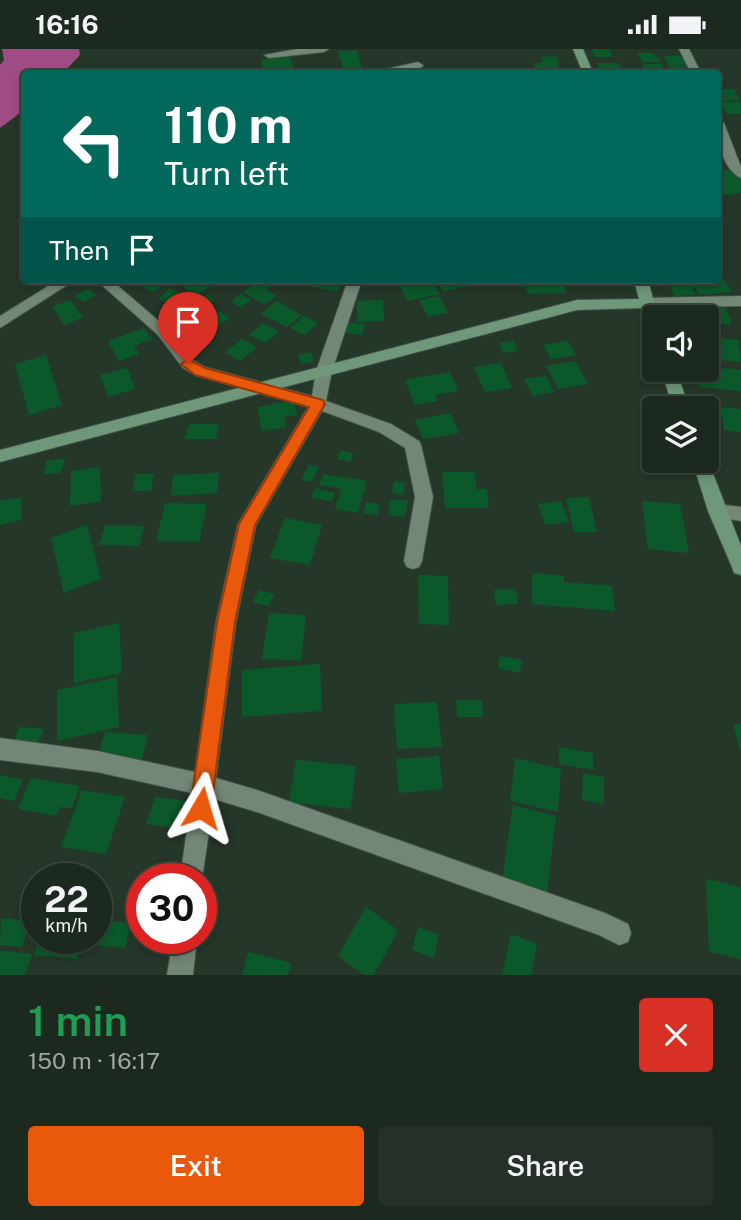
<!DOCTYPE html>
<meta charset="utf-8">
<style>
body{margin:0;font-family:"Public Sans",sans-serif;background:#253128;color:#f1f3f6;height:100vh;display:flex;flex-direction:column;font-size:26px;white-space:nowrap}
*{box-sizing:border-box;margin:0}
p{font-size:23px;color:#a0a6a4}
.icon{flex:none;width:38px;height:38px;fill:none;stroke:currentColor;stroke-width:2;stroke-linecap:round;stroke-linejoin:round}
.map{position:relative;height:926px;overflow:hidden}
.side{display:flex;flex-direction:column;background:#1c291f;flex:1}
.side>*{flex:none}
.top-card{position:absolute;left:21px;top:21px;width:700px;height:214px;border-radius:7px;box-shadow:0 4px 10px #0003,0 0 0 2px #3a453d;background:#00695c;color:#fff;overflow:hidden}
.controls{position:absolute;left:642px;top:256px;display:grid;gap:14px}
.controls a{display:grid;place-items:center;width:77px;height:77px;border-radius:7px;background:#1c291f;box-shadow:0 4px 10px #0003,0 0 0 2px #3a453d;font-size:35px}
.speed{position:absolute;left:21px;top:814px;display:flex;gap:14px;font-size:35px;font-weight:700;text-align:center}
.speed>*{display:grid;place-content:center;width:91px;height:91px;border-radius:50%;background:#1c291f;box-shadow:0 4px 10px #0003,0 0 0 2px #3a453d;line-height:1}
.speed small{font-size:18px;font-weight:400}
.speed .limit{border:10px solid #d22;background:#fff;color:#111}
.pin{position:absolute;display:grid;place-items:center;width:60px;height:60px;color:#fff;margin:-72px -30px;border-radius:50% 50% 50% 0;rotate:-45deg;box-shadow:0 0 7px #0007}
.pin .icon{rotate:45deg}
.me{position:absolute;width:77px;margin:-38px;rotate:7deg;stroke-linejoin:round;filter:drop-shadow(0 0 5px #0008)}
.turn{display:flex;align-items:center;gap:24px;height:147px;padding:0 28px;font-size:32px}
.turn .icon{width:91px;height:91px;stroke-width:2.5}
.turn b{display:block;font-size:49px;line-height:60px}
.then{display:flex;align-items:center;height:66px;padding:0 28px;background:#0003;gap:14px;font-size:26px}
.round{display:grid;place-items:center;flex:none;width:74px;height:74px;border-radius:7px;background:#253128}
.head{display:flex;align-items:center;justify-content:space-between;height:119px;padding:0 28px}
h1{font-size:42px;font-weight:600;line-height:52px;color:#1e9e55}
.primary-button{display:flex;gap:14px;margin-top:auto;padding:14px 28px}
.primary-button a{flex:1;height:80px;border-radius:7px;background:#ea580c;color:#fff;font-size:28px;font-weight:600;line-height:80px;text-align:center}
.primary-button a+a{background:#253128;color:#f1f3f6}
.status{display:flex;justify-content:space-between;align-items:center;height:49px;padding:0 35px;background:#1c291f;direction:ltr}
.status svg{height:19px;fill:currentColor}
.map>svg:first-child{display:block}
.water{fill:#9e4c83}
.building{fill:#0b592b}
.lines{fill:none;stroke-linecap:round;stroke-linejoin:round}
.street-casing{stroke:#425247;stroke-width:2}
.secondary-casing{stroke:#425247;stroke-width:2}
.street{fill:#738777;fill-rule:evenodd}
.secondary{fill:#6e9879;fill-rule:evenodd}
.route{fill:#ea580c;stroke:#983908;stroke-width:2}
</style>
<div class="status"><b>16:16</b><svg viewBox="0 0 49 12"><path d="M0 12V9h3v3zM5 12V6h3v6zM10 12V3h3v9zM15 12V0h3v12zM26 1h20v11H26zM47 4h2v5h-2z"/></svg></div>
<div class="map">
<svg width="741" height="926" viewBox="0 0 741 926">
<rect width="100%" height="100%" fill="#253729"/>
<path class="water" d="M2,0h77l1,6 -17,18h-39v37l-24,18v-63l4,-5z"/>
<g class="building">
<path d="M592,0h17l3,8h-18z"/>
<path d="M357,1l5,19 -19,1 -5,-19z"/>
<path d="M638,4h15l9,9h-20z"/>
<path d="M541,7l16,1 2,12h-24v-6h7z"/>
<path d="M664,7h21l3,8h-16l15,1 2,6 -19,-1z"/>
<path d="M290,8l4,12 -30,3 -3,-12z"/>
<path d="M597,14h22l3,9 -22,1z"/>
<path d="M642,15h20l3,7h-21z"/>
<path d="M718,40h16l6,11 -21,1z"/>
<path d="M720,53h21v12h-14z"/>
<path d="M735,120l6,8v16l-17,2 -6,-8v-16z"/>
<path d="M718,227h3l11,16 -33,3 -8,-15h27z"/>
<path d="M150,231h4l10,4 -10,8 -12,-5z"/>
<path d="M196,231h18l4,2 -23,14 -12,-8z"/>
<path d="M261,231l10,6 -5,4 11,6 -13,8 -21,-12z"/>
<path d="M314,231h17l11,2 -4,9 -27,-4z"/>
<path d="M412,231h19l9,14 -32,7 -10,-18z"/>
<path d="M437,231h29l3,6 -26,5z"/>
<path d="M517,231h54l1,3 -8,1 3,9 -39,1 -2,-7h-7z"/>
<path d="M690,234l5,12 -21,1 -5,-12z"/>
<path d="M170,239l9,4 -12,11 -9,-4z"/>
<path d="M87,240l9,6 -12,7 -9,-6z"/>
<path d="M207,245l8,6 -12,7 -8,-6z"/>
<path d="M240,245l11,6 -10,8 -10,-6z"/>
<path d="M439,247l9,17 -20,4 -9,-17z"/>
<path d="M70,251l13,17 -18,8 -13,-18z"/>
<path d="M383,251l1,21 -27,1v-21z"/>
<path d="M276,252l26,14 -15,12 -26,-13z"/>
<path d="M725,259l7,16h-25v-7h-14l-4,-8z"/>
<path d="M217,261l13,8 -12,7 -12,-8z"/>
<path d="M671,261h17l3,7h-18z"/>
<path d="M304,267l14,7 -14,12 -14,-7z"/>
<path d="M347,273l18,2 -3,11 -18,-2z"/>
<path d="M263,274l16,9 -14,11 -16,-8z"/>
<path d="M144,279l8,11 -18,7 5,8 -20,7 -11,-20z"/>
<path d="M707,288l32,3 2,22 -34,-3z"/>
<path d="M242,290l15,8 -17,14 -15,-9z"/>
<path d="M514,292l4,10 -15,2 -4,-10z"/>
<path d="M568,292l8,14 -25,4 -8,-14z"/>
<path d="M311,303l3,9 -13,3 -3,-9z"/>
<path d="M46,306l16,50 -33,10 -14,-51z"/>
<path d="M575,312l13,23 -30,5 -12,-23z"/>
<path d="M501,314l11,25 -27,4 -11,-25z"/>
<path d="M707,318l34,3v21l-41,-4 -3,-18h10z"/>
<path d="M127,319l8,21 -27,8 -8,-22z"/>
<path d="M450,323l8,19 -23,4 3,6 -23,4 -10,-25z"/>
<path d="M546,327l8,16 -21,4 -9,-17z"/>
<path d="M293,351l4,15 -13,2 2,10 -24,4 -5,-24z"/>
<path d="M720,358l21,2v23l-17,-2z"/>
<path d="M450,364l9,20 -36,6 -8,-19z"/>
<path d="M189,375h30l-3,15h-31z"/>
<path d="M645,394l9,2v12l-10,-2z"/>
<path d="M341,401l12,3 -3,9 -13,-3z"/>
<path d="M65,410l-4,14 -18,1 4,-14z"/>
<path d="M308,416l11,2 -7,15 -10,-2z"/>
<path d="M100,418l1,34 -31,5 1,-35z"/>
<path d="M442,423h33l1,17h11l2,19h-44z"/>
<path d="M219,424l-2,20 -46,3 2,-21z"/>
<path d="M136,425h18l-3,17h-19z"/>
<path d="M323,425l44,7 -9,32 -23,-4 6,-20 -22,-4z"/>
<path d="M394,433l11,1 -2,12 -11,-2z"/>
<path d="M315,439l20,5 -3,9 -21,-5z"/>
<path d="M21,448l1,23 -22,5v-24z"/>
<path d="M589,448l8,35h-23l-8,-34z"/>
<path d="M391,450l17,2 -3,16 -17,-2z"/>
<path d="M561,452l8,21 -24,3 -7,-21z"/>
<path d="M642,452l38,3 9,49 -41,-4z"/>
<path d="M366,453l14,2 -2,11 -15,-2z"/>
<path d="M165,454l42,1 -8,38 -43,-1z"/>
<path d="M285,469l37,7 -12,40 -40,-7z"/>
<path d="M87,476l14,54 -37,14 -13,-55z"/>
<path d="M105,476l39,1 -5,20 -40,-1z"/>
<path d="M532,524l32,3v6l48,4 3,25 -83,-7z"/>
<path d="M418,526l30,1 1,49 -30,-1z"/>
<path d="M516,540l2,15 -22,1 -2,-15z"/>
<path d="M259,541l15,4 -5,12 -16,-4z"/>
<path d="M269,564l37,2 -5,45 -39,-1z"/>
<path d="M119,574l3,50 -48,10v-50z"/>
<path d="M500,607l22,4 -2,13 -22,-5z"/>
<path d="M320,615l2,47 -80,6v-47z"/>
<path d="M117,628l2,50 -62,14v-51z"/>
<path d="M456,651h26l1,17h-26z"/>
<path d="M437,653l5,45 -45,2 -3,-45z"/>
<path d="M733,675h8v26l-1,1z"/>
<path d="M19,678l25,2 -6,14 -24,-2z"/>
<path d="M105,683l43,3 -6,24 -44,-3z"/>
<path d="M559,698l34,6v17l-34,-6z"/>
<path d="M439,707l4,33 -44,4 -3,-34z"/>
<path d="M515,709l46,11 -3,43 -48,-11z"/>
<path d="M296,711l60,6 -5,43 -62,-7z"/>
<path d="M583,724l21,4v27l-22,-4z"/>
<path d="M0,726l23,5 -9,21 -14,-3z"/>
<path d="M31,729l49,8 -8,22 -12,-1 -4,9 -38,-7z"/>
<path d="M82,741l43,7 -19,57 -45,-7z"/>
<path d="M155,748l31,4 -8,28 -32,-5z"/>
<path d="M513,756l43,11 -9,77 -45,-13z"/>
<path d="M706,830l35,8v72l-32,-7z"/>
<path d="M366,858l32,23 -24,45h-10l-26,-19z"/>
<path d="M1,869l29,3 -8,26 -22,-2z"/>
<path d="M96,871l35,3 -6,25 -38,-4 2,-6h7z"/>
<path d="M418,878l21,7 -5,24 -22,-8z"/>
<path d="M511,885l26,10 -6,31h-29z"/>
<path d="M39,889h43l-5,21 -43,-4z"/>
<path d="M0,902l32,3 -7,21h-25z"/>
<path d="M248,903l43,11 -3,12h-46z"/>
</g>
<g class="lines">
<defs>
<g id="street">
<path d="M297,0h32l-5,3 -55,6 -5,-3z"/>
<path d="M679,0h10l12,24h-10z"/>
<path d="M418,13l5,3 -1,2 -22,6h-31z"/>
<path d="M718,71l6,3 17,44v11c-19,-9 -25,-40 -23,-58z"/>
<path d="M58,231h17l-75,48v-12z"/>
<path d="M96,231h15l56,48 26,32 12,7 107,29 4,-25 32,-91h14l-30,91 -6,30 65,23 28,17 2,4 12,52 -11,64 -3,6 -6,2 -6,-2 -3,-6 11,-64 -10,-49 -26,-16 -57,-21 -66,114 -20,97 -20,156 41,12 348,123 23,11 3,9 -3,9 -9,3 -20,-10 -342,-123 -43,-13 -13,86v-6h-21l12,-86 -95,-21 -97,-12v-22l97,13 98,21 21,-150 22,-98 70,-117 -113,-32 -12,-7 -26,-34z"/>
<path d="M741,247v10l-95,2 -7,-5 7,-5z"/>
<path d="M717,455l24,3v14l-30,-5 -3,-5 3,-5z"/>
<path d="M173,889h24l-4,37h-26z"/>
</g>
<g id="secondary">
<path d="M573,0h10l10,24h-10z"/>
<path d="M634,231h14l10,37h-4v16l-7,-5 -6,-20 -64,2 -577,152v-12l577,-150 62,-1z"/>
<path d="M661,320h15l13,39h-16z"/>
<path d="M707,409l34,88v29l-7,-2 -2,-6 -24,-56 -16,-51h15z"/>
</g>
</defs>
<use href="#street" class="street-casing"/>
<use href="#secondary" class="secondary-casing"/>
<use href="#street" class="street"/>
<use href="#secondary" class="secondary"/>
</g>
<path class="route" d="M188,310l17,9 118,32 2,4 -70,121 -20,97 -24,186 -3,7 -7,3 -8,-3 -3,-7 27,-186 22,-98 70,-117 -114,-32 -14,-11z"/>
</svg>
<div class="controls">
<a><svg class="icon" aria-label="sound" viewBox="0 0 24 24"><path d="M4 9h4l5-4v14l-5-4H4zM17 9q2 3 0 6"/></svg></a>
<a><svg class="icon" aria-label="layers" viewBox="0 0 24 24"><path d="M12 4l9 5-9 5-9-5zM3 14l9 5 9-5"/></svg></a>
</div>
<div class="speed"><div>22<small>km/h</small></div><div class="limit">30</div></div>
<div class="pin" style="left:188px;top:315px;background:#d93025"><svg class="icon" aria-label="arrive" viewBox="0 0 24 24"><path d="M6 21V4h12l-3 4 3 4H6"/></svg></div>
<svg class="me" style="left:201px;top:759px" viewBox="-20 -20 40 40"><path d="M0-17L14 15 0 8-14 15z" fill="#ea580c" stroke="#fff" stroke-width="4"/></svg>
<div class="top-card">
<div class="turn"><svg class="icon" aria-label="left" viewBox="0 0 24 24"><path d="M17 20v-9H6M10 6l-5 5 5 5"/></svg><div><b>110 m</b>Turn left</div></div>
<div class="then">Then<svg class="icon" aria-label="arrive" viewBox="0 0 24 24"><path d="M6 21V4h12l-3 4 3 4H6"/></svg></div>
</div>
</div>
<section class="side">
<div class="head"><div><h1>1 min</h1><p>150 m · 16:17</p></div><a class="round" style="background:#d93025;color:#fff"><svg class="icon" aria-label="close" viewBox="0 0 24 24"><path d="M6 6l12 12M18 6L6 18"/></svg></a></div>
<div class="primary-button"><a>Exit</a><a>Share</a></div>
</section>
